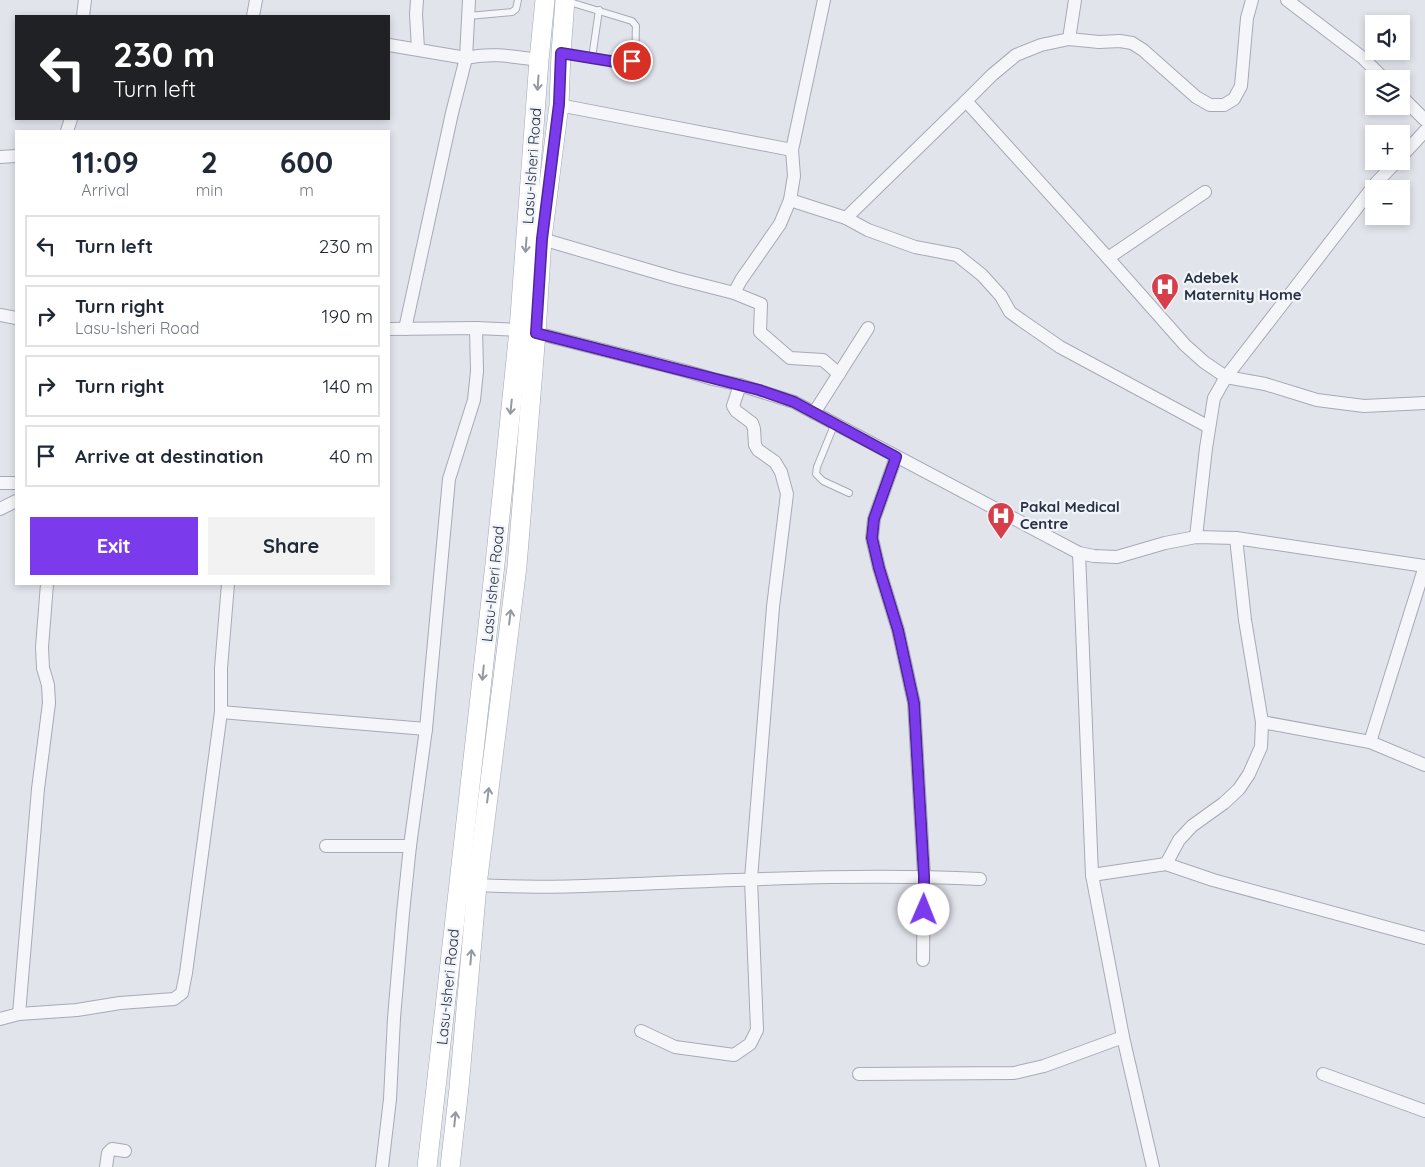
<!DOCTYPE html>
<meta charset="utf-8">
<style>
body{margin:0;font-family:Quicksand,sans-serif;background:#f2f2f3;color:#1f2937;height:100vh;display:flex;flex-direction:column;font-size:19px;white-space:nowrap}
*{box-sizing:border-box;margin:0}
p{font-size:16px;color:#747a83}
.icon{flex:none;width:28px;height:28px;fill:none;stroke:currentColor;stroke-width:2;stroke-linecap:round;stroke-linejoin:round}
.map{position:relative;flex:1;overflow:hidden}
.drawer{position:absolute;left:15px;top:130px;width:375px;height:455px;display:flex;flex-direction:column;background:#fff;border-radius:0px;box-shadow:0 2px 8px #0003}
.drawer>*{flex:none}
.hud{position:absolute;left:15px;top:15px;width:375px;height:105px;border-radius:0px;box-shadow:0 2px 8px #0003;background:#202124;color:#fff;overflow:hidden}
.buttons{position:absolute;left:1365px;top:15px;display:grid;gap:10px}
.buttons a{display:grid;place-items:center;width:45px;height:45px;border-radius:0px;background:#fff;box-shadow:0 2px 8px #0003;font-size:25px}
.pin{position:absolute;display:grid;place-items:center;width:42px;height:42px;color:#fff;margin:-21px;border:2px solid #fff;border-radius:50%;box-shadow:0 1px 5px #0007}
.me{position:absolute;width:55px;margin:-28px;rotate:1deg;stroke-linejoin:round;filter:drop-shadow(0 0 4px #0008)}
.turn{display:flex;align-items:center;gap:18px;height:105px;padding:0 15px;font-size:22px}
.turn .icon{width:65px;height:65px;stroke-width:2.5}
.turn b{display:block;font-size:35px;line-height:42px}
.eta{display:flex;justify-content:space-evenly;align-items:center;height:85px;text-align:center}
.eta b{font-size:30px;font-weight:800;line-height:35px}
.primary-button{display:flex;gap:10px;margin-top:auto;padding:10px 15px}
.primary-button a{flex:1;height:58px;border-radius:0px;background:#7c3aed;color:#fff;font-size:20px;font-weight:800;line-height:58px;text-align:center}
.primary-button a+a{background:#f2f2f3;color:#1f2937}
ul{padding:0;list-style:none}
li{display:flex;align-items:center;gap:15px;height:62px;margin:0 10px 8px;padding:0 5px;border:2px solid #e0e1e3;border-radius:0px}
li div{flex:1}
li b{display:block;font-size:19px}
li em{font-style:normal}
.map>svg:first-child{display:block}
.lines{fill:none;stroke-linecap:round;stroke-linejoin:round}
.service-casing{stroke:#a6aab6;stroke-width:8}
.minor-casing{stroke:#a6aab6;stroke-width:14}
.primary-casing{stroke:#a0a7b8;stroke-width:20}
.service{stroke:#f5f6f9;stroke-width:6}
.minor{stroke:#f5f6f9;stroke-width:12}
.primary{stroke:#fff;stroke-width:19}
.oneway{stroke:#9498a2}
.route-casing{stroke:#51269a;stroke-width:12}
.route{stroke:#7c3aed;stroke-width:9}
.labels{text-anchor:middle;stroke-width:4.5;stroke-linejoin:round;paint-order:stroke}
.street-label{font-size:15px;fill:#283044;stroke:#f1f4f8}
.poi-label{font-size:15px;font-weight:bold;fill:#283044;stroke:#f1f4f8;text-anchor:start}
</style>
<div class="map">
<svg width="1425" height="1167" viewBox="0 0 1425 1167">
<rect width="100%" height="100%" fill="#e1e4eb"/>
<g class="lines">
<defs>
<g id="service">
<path d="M468,16l44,-4 4,-3 2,-9"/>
<path d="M562,53l66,11c10,-7 7,-27 8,-38l-4,-5 -66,-20"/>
<path d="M592,58l7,-48"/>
<path d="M835,423l-18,44 -1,7 7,7 26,12"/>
</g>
<g id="minor">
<path d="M417,0l-1,14 2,35"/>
<path d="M1287,0l76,58 21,21"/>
<path d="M83,16l2,-16"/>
<path d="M253,16l3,-16"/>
<path d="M1069,39l6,-39"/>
<path d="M389,45l77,13c25,-6 49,-1 73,2"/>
<path d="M1401,96l24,24"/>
<path d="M966,101l142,157 77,87 19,17 22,15 39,7 52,16 47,6 61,-3"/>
<path d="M559,105l233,45"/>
<path d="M67,131l4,-12"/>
<path d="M0,157l16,-1"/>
<path d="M1401,157l24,-26"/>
<path d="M790,200l56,18 22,12 47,17 42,8 25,20 19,21 9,16 11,8 39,27 149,80"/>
<path d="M846,218l120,-117 26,-26 24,-20 25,-10 28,-6 30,3 21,-1 12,2 11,7 53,47 14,8h14l10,-6 7,-13 6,-68 5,-18"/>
<path d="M542,239l133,39 59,15 27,11 -1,28 30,26 33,2 16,14"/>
<path d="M1108,258l97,-66"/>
<path d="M734,293l7,-13 39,-56 10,-24 4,-24 -2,-26 32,-150"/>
<path d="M0,315l16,3"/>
<path d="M389,329l87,-1 43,2"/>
<path d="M405,329l47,-216 14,-55 3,-58"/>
<path d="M536,333l146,37 31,9 27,6 54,17 285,151 15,3 23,1 48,-14 31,-6 40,1 189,28"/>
<path d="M814,413l54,-85"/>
<path d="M896,457l-22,62 -2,19 7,30 19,62 16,73 10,173 -1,84"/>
<path d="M0,483h16"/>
<path d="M0,509l16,-8"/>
<path d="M1196,537l10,-89 8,-50 12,-21 150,-194 21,-22"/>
<path d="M1236,538l9,82 17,102 108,20 55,23"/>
<path d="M1079,553l13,322 31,162 30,130"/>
<path d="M221,712l205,17"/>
<path d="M1370,742l55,-176"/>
<path d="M326,846h84"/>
<path d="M1166,864l13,-24 13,-14 32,-23 15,-14 10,-15 12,-27 1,-25"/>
<path d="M1092,875l74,-11 47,16 212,58"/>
<path d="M477,885c68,4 136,0 204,-3 99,-4 199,-8 299,-3"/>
<path d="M19,1014l19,-225 11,-86 -1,-18 -5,-17 -1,-21 5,-63"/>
<path d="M0,1019l19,-5 58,-4 43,-7 54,-4 8,-6 4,-20 35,-261v-44l7,-84"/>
<path d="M641,1031l34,16 59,8 16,-11 7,-14 -6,-151 22,-272 14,-113 -6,-22 -6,-10 -17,-12 -3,-5 -1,-16 -2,-6 -16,-12 -3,-5 7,-21"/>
<path d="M859,1074l155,-1 30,-7 79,-29"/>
<path d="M1323,1074l102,37"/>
<path d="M106,1167l2,-14 4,-4 13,2"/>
<path d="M382,1167l8,-68 4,-81 9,-105 7,-67 16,-117 23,-250 25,-79 3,-29 -1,-43"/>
</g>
<g id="primary">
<path d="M427,1167l68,-603 24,-234 20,-270 6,-60"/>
<path d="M450,1167l9,-79 18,-203 40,-319 19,-233 6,-94 17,-134 2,-52 4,-53"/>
</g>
</defs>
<use href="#service" class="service-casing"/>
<use href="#minor" class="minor-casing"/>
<use href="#primary" class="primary-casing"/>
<use href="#service" class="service"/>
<use href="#minor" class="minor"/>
<use href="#primary" class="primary"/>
</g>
<defs><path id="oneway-shaft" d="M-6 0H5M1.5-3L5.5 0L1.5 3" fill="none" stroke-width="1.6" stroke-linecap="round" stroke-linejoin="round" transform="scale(1.25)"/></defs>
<g class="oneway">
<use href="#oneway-shaft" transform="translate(538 83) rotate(94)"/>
<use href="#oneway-shaft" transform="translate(526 245) rotate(94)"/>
<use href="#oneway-shaft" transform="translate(511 407) rotate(96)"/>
<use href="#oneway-shaft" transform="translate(510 617) rotate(-83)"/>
<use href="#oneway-shaft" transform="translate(483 673) rotate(96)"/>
<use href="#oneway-shaft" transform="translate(488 795) rotate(-83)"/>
<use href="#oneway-shaft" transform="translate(471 957) rotate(-85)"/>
<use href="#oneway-shaft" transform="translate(455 1119) rotate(-84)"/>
</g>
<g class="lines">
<defs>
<path id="route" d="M632,61l-4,3 -67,-11 -2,51 -17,135 -6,94 223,57 35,12 102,55 -22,62 -2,19 7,30 19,62 16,73 10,173v34"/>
</defs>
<use href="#route" class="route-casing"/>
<use href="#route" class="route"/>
</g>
<defs>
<symbol id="hospital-pin" viewBox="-11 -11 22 30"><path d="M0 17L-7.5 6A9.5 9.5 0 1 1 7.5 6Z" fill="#d83e4a" stroke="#f1f4f8"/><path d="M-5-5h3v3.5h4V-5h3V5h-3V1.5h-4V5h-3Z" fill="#fff"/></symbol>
</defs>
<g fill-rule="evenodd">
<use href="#hospital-pin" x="1149" y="271" width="32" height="43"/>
<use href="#hospital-pin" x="985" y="500" width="32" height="43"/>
</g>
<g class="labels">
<g class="street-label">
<text transform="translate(532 166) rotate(-86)" y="5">Lasu-Isheri Road</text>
<text transform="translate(493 584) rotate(-84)" y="5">Lasu-Isheri Road</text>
<text transform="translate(448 987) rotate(-84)" y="5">Lasu-Isheri Road</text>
</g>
<g class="poi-label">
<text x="1184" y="283">Adebek<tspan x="1184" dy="17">Maternity Home</tspan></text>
<text x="1020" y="512">Pakal Medical<tspan x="1020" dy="17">Centre</tspan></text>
</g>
</g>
</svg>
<div class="buttons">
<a><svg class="icon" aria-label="sound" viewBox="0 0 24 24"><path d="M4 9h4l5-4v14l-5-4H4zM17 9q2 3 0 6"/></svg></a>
<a><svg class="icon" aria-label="layers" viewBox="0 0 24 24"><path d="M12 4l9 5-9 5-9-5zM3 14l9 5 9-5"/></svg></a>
<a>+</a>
<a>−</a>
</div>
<div class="pin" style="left:632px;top:61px;background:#d93025"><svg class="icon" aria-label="arrive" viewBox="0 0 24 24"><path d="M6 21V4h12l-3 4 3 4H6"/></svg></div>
<svg class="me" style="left:924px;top:910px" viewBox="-20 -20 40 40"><circle r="19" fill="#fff"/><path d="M0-13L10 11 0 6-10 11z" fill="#7c3aed"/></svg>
<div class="hud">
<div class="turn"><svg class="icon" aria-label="left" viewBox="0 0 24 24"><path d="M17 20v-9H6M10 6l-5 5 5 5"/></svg><div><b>230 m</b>Turn left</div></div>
</div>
<section class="drawer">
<div class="eta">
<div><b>11:09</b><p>Arrival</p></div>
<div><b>2</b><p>min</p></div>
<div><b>600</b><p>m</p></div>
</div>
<ul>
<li><svg class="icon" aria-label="left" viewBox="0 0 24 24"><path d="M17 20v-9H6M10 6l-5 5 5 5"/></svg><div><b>Turn left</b></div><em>230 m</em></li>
<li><svg class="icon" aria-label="right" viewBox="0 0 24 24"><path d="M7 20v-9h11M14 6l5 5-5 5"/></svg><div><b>Turn right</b><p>Lasu-Isheri Road</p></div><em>190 m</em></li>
<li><svg class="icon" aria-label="right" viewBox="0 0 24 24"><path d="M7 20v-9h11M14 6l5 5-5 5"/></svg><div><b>Turn right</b></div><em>140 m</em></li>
<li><svg class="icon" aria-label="arrive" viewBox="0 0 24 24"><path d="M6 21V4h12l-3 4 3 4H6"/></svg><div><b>Arrive at destination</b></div><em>40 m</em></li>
</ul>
<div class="primary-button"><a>Exit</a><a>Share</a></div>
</section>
</div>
